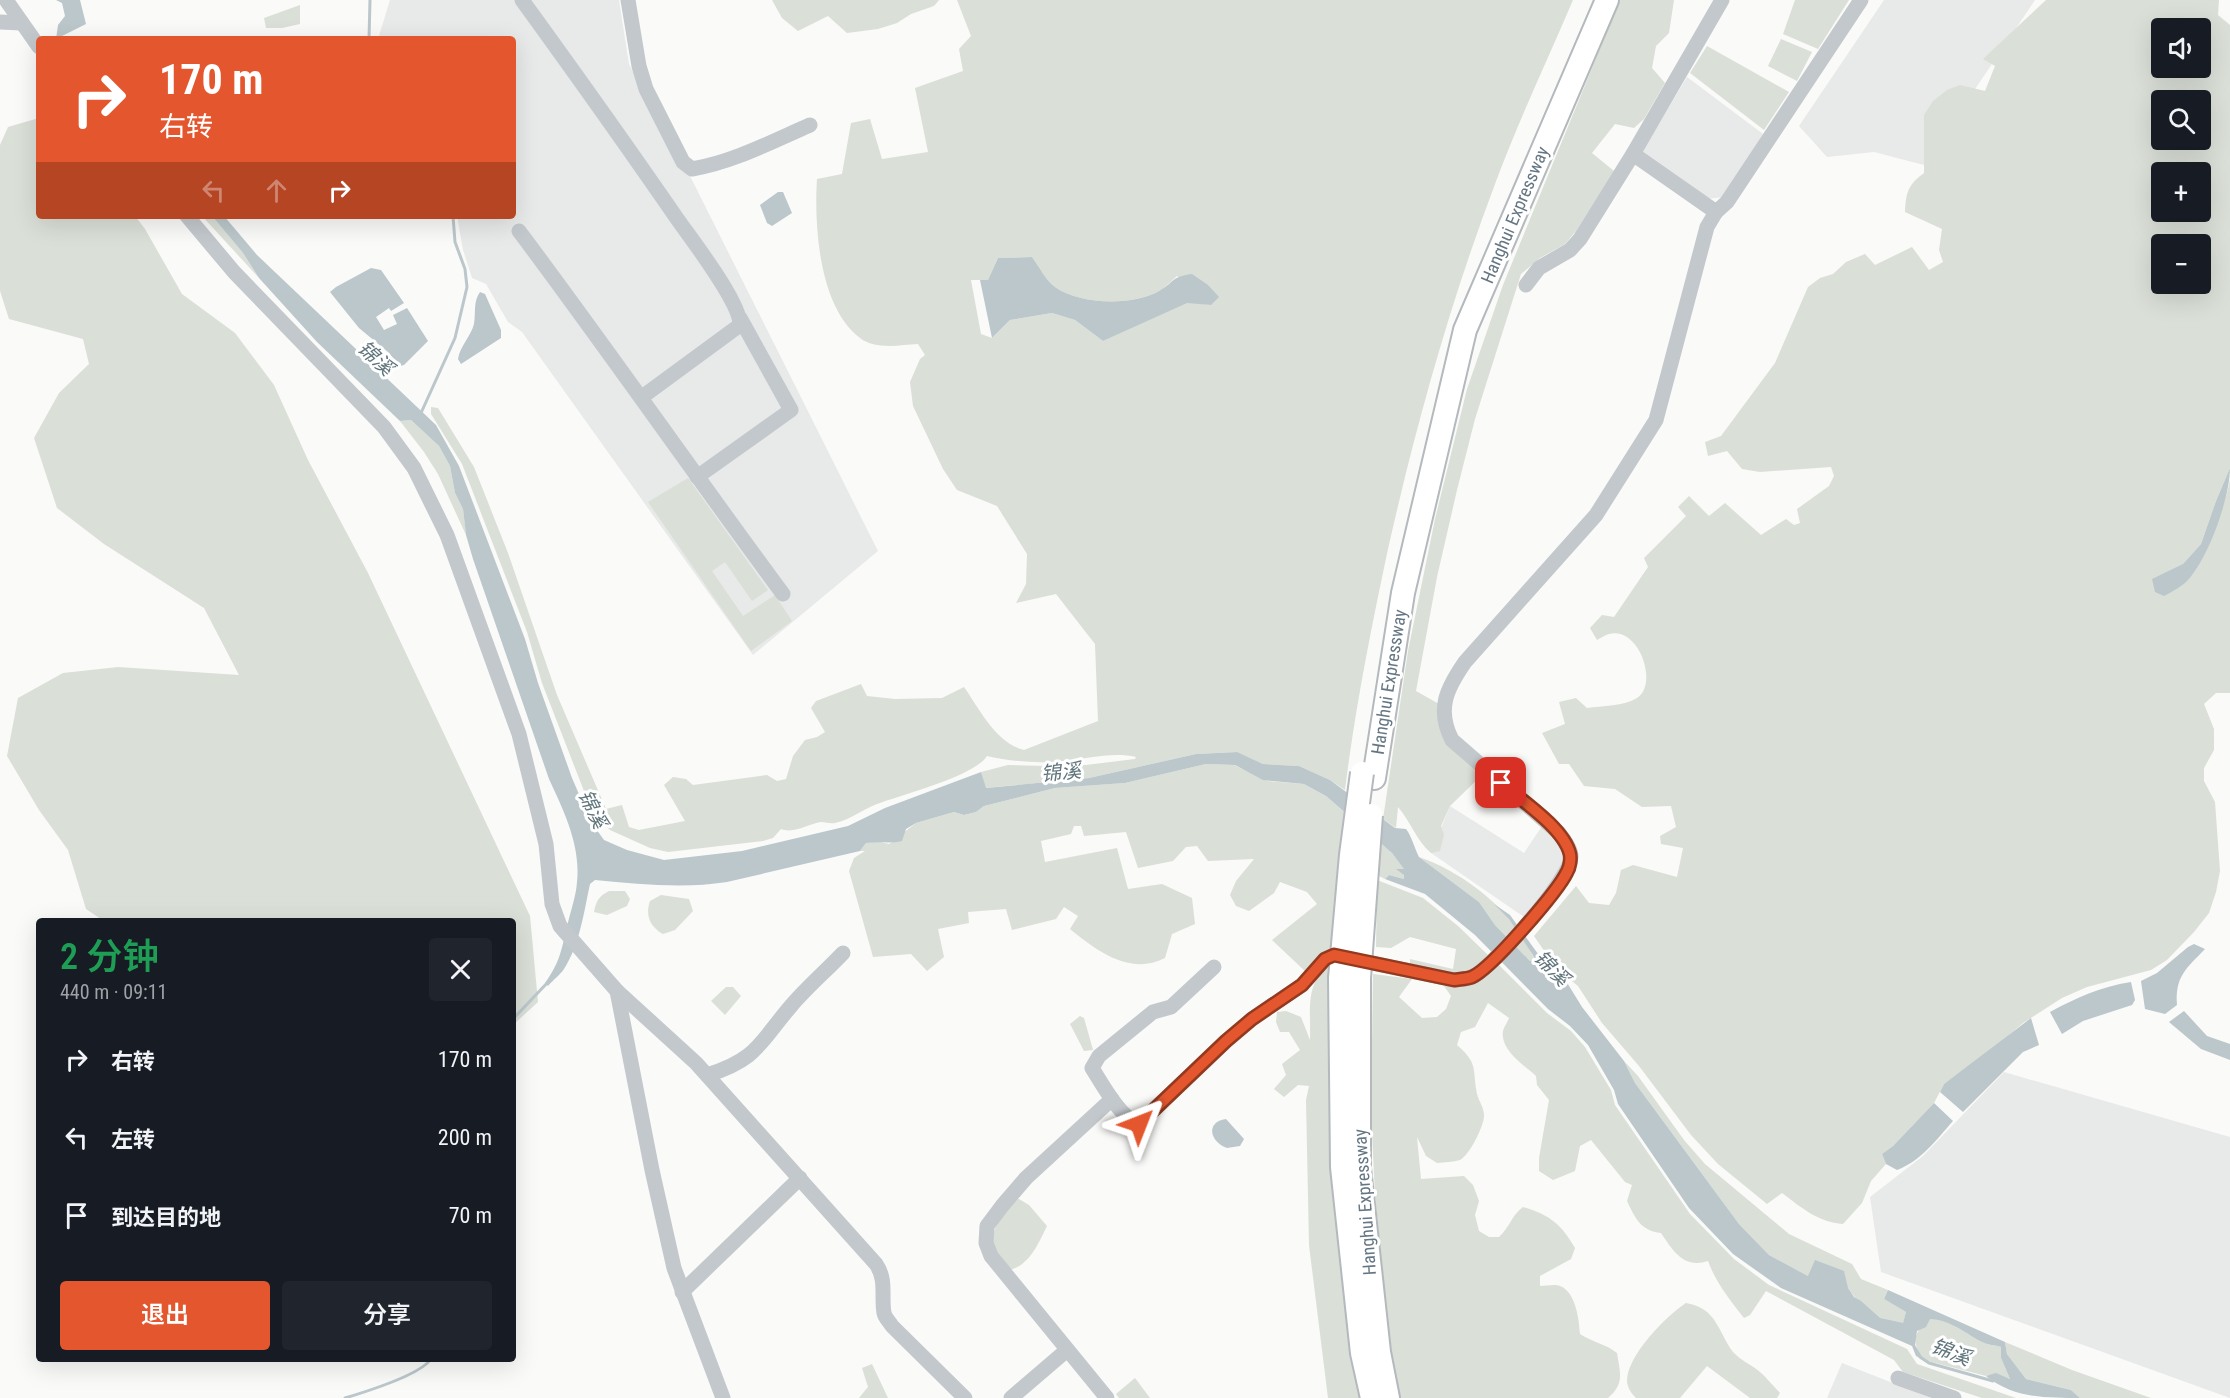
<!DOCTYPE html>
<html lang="zh">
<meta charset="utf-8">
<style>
body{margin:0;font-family:"Roboto Condensed","Noto Sans SC",sans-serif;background:#20242c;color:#f1f3f6;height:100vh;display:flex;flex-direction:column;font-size:22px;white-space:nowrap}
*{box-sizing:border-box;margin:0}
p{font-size:20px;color:#9ea1a6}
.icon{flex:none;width:33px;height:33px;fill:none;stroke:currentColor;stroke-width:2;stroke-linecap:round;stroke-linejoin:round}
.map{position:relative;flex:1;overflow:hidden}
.details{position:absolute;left:36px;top:918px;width:480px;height:444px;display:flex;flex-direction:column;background:#171b24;border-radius:6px;box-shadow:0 6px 24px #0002}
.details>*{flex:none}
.top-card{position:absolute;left:36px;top:36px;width:480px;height:183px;border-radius:6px;box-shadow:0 6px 24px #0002;background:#e4572e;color:#fff;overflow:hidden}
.controls{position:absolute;left:2151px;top:18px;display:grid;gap:12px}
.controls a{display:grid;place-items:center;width:60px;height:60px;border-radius:6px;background:#171b24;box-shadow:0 6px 24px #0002;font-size:30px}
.pin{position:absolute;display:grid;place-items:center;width:51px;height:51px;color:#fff;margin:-26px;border-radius:12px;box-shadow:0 3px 9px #0006}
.me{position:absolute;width:66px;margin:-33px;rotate:45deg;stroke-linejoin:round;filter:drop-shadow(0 0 4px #0008)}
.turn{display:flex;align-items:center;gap:21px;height:126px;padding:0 24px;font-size:27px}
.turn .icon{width:78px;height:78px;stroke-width:2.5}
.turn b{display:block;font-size:42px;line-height:51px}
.lanes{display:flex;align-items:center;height:57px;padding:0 24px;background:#0003;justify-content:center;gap:30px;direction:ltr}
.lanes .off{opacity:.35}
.round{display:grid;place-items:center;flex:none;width:63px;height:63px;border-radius:6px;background:#20242c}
.overview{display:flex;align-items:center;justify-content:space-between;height:102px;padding:0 24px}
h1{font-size:36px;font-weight:600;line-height:45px;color:#1e9e55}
.primary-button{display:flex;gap:12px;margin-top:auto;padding:12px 24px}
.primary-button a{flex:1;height:69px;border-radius:6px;background:#e4572e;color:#fff;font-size:24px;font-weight:600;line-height:69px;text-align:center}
.primary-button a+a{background:#20242c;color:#f1f3f6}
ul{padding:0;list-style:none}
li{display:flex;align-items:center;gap:18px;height:78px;padding:0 24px}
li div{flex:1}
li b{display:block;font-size:22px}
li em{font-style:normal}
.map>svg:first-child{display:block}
.built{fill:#e8e9e9}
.green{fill:#dadfd7;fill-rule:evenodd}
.water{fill:#bbc7cb}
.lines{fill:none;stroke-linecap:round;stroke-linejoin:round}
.stream{stroke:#bbc7cb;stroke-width:3}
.highway-casing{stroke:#b4b9bd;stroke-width:26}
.minor{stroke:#c3c8cc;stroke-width:15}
.highway{stroke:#fff;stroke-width:22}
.highway-bridge-casing{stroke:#b4b9bd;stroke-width:26;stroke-linecap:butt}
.highway-bridge{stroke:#fff;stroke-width:22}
.route-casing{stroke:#94391e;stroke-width:15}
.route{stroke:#e4572e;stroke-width:10}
.labels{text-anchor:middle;stroke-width:6;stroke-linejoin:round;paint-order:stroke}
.street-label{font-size:18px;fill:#657683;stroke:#fff}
.water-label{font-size:20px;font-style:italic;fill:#60757c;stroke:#fff}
</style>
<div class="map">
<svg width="2230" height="1398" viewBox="0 0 2230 1398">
<rect width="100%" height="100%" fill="#fafaf8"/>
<g class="built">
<path d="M390,0h229l10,64 50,100 10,10 189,377 -125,104 -231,-323 -14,-10 -22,-38 -14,-6 -9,-28 -6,-34h56v-177h-135z"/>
<path d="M1884,0h151l-111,165 -50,-13 -47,5 -28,-31z"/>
<path d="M1687,77l76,57 -38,63 -19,2 -64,-47z"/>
<path d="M1450,806l74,47 18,-27 13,12 8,14v13l-39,52 -93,-64z"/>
<path d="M2004,1072l226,65v261l-349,-126 -11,-75 53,-41z"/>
<path d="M1842,1363l89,35h-104z"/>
</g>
<g class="green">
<path d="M772,0h167l-5,6 -23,8 -14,9 -19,6 -31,4 -19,-17 -30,15 -16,-13z"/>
<path d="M957,0h616c-26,61 -55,122 -78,184 -45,119 -79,241 -107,365 -17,80 -33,160 -43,241l-15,-10 -31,-14 -36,-2 -27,-12 -40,2 -107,24 -104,10 -4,-16 27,-7 38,1 40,-1 49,-6 1,-2c-26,-6 -57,4 -84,5 -21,1 -43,-1 -65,-6 -12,20 -86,39 -110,48 -14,5 -27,16 -42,19 -5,1 -9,-1 -14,-1 -13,2 -27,12 -40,7l-8,9 -10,3 -95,11 -18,-4 -40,-18 -10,-10 -16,-29 -42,-108 -15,-51 -65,-168 -31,-50v-7l7,1 36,59 34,86 49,142 49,114 16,-4 7,22 10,3 46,-9 -21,-36 9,-8 13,2 7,6 74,-10 10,6 9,-2 7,-23 12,-16 12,-3 8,-5 -14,-24 5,-7 45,-17 6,12 28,3 47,-1 22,-11c16,23 32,56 60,63l74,-29 -3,-77 -39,-50 -40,9 10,-19 1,-30 -30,-48 -40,-16 -14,-21 -30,-63 -3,-24 10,-23 5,-4 -7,-11c-18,1 -43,6 -58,-6 -41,-31 -46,-112 -43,-159l25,-5 9,-51 19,-4 12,40 46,-7 -13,-64 48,-17 -4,-22 12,-13zM1032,257c7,9 14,24 23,30 25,18 77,19 104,4 6,-3 12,-10 18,-15l34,29 -24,-3 -84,39 -28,-21 -23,-7 -42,7 -18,18 -11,-4 -10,-54h17l10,-22z"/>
<path d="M1620,0h54l-5,33 -13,13 -4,22 13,15 -21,36 -10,9 -19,-4 -23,29 22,18 -38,60 -11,13 -25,14 -19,16 -46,145 -18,71 -20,87 -21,114 23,13v23l44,47 -33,32 -9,20 3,9 -4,16 -9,2c-15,-13 -20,-31 -33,-46l-2,21 -13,-9 25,-168 27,-132 32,-130 36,-104z"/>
<path d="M1795,0h54l-31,49 -35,-15z"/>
<path d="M2046,0h173l-1,15 12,10v443l-14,33 -15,43 -18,20 -8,26c20,-34 49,-71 55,-111v214h-14l-12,11 10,25v21l-10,18v13l11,21 5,69 -4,21 -7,21 -15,19 -27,28 -16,10 -64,17 -25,11 -39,25 -37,31 -42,30 -10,19 -41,43 -11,8 4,10 -15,17 -9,22 -19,21c-25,-2 -41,-16 -61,-31l-15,11 -49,-40 -27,-29 -52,-69 -37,-43 -24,-37 -23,-19 -21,-31 42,-50 13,17 20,2 7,-12 5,-23 12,-5 44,12 6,-29 -22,-4 -1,-8 16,-9 -5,-21 -29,1 -27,-18 -31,-3 -15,-22h-10l-17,-31 23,-9 -6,-22 17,-4 11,10c15,-2 37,-2 50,-10 22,-14 2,-72 -28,-64 -4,1 -8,4 -12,6l-7,-12 12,-13 12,2 34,-50 -4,-9 42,-42 -8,-9 11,-11 20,20 16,-13 36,32 25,-16 8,6 6,-2 -3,-14 32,-23 5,-10 -3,-9 -71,5 -18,-3 -15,-18 -19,5 -3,-14 16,-6 54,-73 33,-76 12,-9 13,-4 13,-12 19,-8 10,11 37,-18 17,23 14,-8 -4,-12 3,-21 -37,-17c1,-20 3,-27 19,-39v-58l9,-14 14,-11 13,-5 25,6 10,-25 -12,-7zM2162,28h38v40h-38zM2162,100h38v40h-38zM2162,172h38v40h-38zM2162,244h38v40h-38z"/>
<path d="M300,5v19l-18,4h-16l-2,-10z"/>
<path d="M1781,39l31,13 -15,29 -29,-15z"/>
<path d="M1707,46l82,46 -25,38 -74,-57z"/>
<path d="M39,118v98h96l10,13 37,65 53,39 39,52 34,75 60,113 162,343 8,86 -25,23v-104h-409l-18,-12 -18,-59 -29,-40 -32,-54 11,-58 45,-25 55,-6 121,8 -35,-67 -100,-64 -47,-36 -23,-70 25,-45 30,-29 -6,-25 -74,-20 -9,-28v-146l8,-18z"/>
<path d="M202,216h10l31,37 16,25z"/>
<path d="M411,420l28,26 11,20 5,27 8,16 3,26 -28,-61 -14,-22 -24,-31z"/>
<path d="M688,478l80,112 -16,11 -27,-39 -13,9 31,45 32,-21 17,26 -41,30 -103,-149z"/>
<path d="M1206,764l28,1 34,16 36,3 22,12 66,57 14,18 -2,8 -15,-4 -4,4 -44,-22 -6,88 -28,28 -35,-33 45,-36 -10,-12 -27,-10 -6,11 -25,18 -13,-5 -6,-11 6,-14 18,-22 -46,2 -11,-15 -11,1 -13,14 -35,7 -12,-36 -42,4 -3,-10h-7l-3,8 -30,7 4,21 72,-14 11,41 34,-5 30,14 3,26 -23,10 -7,24c-35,18 -68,-7 -95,-29l8,-13 -14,-9 -8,12 -44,11 -6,-21 -38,3 1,11 -31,6 6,28 -17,14 -16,-17 -38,3 -24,-86 5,-13 11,-7h-5l6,-8 11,-2 12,3 27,-21 38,-11 10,3 12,-3 8,-6 71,-18 70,-5z"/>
<path d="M1419,857c45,15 100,58 116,104h-5l-35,-36 -16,-23z"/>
<path d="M1377,880l46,18 35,28 31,30c-24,28 -48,16 -79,10v-7l43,10 3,-20 -46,-12 -19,11 -15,-1z"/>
<path d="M609,891h16l5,8 -3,7 -20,9 -13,-3c2,-11 5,-16 15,-21z"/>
<path d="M661,895l28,4 4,12 -18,19 -12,4c-13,-7 -18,-19 -13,-33z"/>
<path d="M1333,961l30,437h-35l-19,-153 -3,-145 3,-14 -11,-1 -14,12 -10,-8 12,-14 -4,-11 18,-14 -11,-18h-9l-4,-10 1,-10 9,-1 15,6 9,23c1,-32 -6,-58 23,-79z"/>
<path d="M1498,964l49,49 24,18 14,16 26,43 4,15 75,109 44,45 35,26 138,64 10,15 99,34h-34l-79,-26 -9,-12 -128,-69 -16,24 -6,3c-14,-18 -28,-35 -36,-57 -24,8 -35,-10 -47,-28 -20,-2 -26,-15 -34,-32l5,-16 -7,-3 -34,-42 -11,6 -5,25 -22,9 -14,-9v-13l10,-58 -12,-15 -1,-9c-12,-11 -36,-26 -33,-45 1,-4 5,-10 6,-13l-21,-15 -13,24 -14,5 -4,13c22,19 15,24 20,49 2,8 7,13 7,22 0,10 -15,40 -24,44 -7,2 -16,2 -23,3l-11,-7 -9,-19 4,42 43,-3 9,9 6,16 -4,14 4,16 10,6h10c11,-10 12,-21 24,-30 27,8 38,17 52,41l-4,11 -31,17v10c6,0 15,-2 20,0 16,6 19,34 20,48 12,8 26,10 37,19 3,20 8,30 -9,45h-209l-6,-27 -18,-175 -4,-85 2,-137 39,5 -13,18 23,21 15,-1 9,-8 5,-13 -7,-10c24,-2 38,-2 54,-22z"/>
<path d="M726,987h7l8,9 -16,19 -14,-14z"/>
<path d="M1080,1016l4,2 9,32 -9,1 -14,-27z"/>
<path d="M1624,1061l14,15 46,64 21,24 84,70 63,30 9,15 27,11 -4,9 22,13 -3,12c-7,-2 -17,-3 -24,-6 -9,-6 -26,-21 -31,-30l-40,-12 -39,-21 -30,-31 -104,-141z"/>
<path d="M1019,1199l10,6 18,21c-8,16 -17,39 -37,44 -31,-30 -16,-42 5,-70z"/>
<path d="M1686,1303c31,5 32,29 47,49 7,8 19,13 27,20 7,6 13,14 20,21l-3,5h-27l-43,-32 -27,32h-44c-3,-3 -7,-8 -8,-12 -7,-25 39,-71 58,-83z"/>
<path d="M1930,1318c19,1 36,16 52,24 5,3 13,3 19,5v11l9,21 -14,-5 -10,2 -62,-16c-14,-19 -10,-27 6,-42z"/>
<path d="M2005,1342l67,28 79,28h-71l-9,-8 -45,-11 -19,-25z"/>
<path d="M872,1364l16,34h-29l9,-11 -6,-19z"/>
<path d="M1135,1378l15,20h-31l-3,-4z"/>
</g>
<g class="water">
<path d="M56,0h24l6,24 -30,15 2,-14 7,-9 -3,-13z"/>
<path d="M778,192h5l9,21 -20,13 -5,-3 -7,-18z"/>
<path d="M212,216h12l33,39 179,170 23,41 66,173 13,44 34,95 19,44 13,18 23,10 37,10 78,-9 106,-25 37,-18 96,-36 5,16 103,-10 107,-24 41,-2 26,12 36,2 31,14 65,48 11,1c6,8 8,18 13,28l60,45 16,23 35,36h5l-2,-6 -24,-36 -15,-15 16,11 36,50 20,16 16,26 42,54 11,22 104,141 30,31 39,21 7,-16 29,11 4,17 6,9 7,4 19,17 23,5 3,-11 -22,-13 4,-9 117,52 2,12 19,25 45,11 9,8c-35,0 -67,0 -94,-22l10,-3 14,6 -9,-21v-11c-6,-2 -14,-2 -19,-5 -16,-8 -33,-23 -52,-23l-4,8 -9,4 -2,14 9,15 -8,-4 -4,-10 -131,-58 -48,-34 -44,-46 -71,-104 -4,-14 -26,-45 -18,-19 -22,-17 -73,-74 -50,-41 -40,-15 4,-4 15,4v-4l-8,-6h8l-12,-16 -66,-57 -22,-12 -41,-4 -28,-15 -29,-1 -81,19 -70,5 -71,18 -8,6 -12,3 -10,-3 -38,11 -10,6 -4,12c-12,3 -23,0 -36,2l-6,8 -133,31c-44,7 -88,2 -132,-2l-5,4c-6,27 -10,60 -26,85 -4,6 -11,11 -16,17l-3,-3c15,-21 16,-32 22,-56 3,-15 9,-30 10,-45 4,-36 -13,-71 -28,-103l-76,-220 -7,-24 -3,-26 -8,-16 -5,-27 -11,-20 -28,-26 -11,1 -83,-79 -58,-64 -16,-25z"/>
<path d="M1032,257c7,9 14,24 23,30 25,18 78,19 104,4 16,-9 11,-14 33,-17l16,11 11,12 -8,8 -24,-2 -84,38 -28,-21 -23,-7 -42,7 -18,18 -12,-58h8l10,-22z"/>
<path d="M371,268l10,2 23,33 -13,8 -2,-3 -13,9 8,13 13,-6 -4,-9 14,-7 21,33 -24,24 -4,1 -12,-14 -29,-24 -29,-36 6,-5z"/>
<path d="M480,292l5,2 16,36v8l-40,26 -3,-5c2,-13 13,-23 16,-35 2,-12 -1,-22 6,-32z"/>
<path d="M2230,468c0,30 -22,91 -43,113 -6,6 -15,11 -23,15l-9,-4 -3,-13 31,-15 18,-20 15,-43z"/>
<path d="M2194,944l11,5c-19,20 -30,27 -28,56l-12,9 -20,-5 -4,-28 16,-8 31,-26z"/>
<path d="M2131,982l4,18 -3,5 -49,16 -21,13 -12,-22c28,-15 50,-25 81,-30z"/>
<path d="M2184,1011l23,25 23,8v16l-29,-11 -32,-27z"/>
<path d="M2031,1018l8,27 -16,7 -60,60 -23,-20 4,-8z"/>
<path d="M1934,1103l19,18c-17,19 -32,40 -56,49l-11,-6 -4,-10 11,-8z"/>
<path d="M1226,1119l18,20 -4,7 -13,2c-17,-6 -22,-26 -1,-29z"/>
</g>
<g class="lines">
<g class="stream">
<path d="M369,39l1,-39"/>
<path d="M421,413l34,-75 12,-51 -2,-18 -10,-27 -2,-26"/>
<path d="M513,1019l36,-38"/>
<path d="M1920,1357l9,6 64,18"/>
<path d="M345,1398c20,-6 75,-23 86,-39"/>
</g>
<defs>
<g id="highway">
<path d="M1374,778l29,-185 62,-263 142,-330"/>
<path d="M1340,978l2,189 20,186 10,45"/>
<path d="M1359,978v190l20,184 9,46"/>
</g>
</defs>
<use href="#highway" class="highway-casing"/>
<g class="minor">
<path d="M6,0l33,47"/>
<path d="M522,0c53,73 105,146 156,220 14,20 63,83 62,105l-98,72"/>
<path d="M628,0l11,66 7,23 37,73 9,7c41,-7 79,-27 118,-44"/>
<path d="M0,22l21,1"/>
<path d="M1633,154l83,58"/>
<path d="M187,216l47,56 150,155 30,41 33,67 72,199 27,110 6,60 8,22 57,65 35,179 22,98 49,130"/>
<path d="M519,231c90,120 175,243 264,363"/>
<path d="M1526,285l13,-17 31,-18 10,-11 53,-85 89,-154"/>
<path d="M697,477l94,-67 -51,-92"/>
<path d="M1214,967l-43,40 -18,5 -54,44 -7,12c10,16 29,51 47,56l87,-83 26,-22 50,-34 23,-26 9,-4 120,25c6,-1 13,-1 18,-3 20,-9 99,-99 99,-120 0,-9 -7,-17 -12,-24l-107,-93c-16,-31 -5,-52 13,-78l131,-147 60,-95 51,-193 9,-15 11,-10 134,-202"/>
<path d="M617,991l79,72 180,201c11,16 5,32 8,49 1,5 6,9 8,13l73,72"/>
<path d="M707,1075c50,-15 53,-33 84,-69 16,-19 35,-35 52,-53"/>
<path d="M682,1292l118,-114"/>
<path d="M1898,1378l56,20"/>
<path d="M1011,1398l56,-48"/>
<path d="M1107,1398l-116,-142 -5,-13 1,-17 15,-20 24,-28 86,-79"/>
</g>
<use href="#highway" class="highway"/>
<defs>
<g id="highway-bridge">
<path d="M1340,978l11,-123 11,-82"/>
<path d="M1359,978l12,-163"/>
</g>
</defs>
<use href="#highway-bridge" class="highway-bridge-casing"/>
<use href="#highway-bridge" class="highway-bridge"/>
</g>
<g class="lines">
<defs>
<path id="route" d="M1139,1124l87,-83 26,-22 50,-34 23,-26 9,-4 120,25c6,-1 13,-1 18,-3 19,-8 86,-86 95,-105 3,-5 4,-13 3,-18 -6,-26 -49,-54 -69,-71"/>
</defs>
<use href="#route" class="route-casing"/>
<use href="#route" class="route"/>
</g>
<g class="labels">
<g class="street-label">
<text transform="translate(1515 215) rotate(-67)" y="6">Hanghui Expressway</text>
<text transform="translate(1389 682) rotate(-81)" y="6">Hanghui Expressway</text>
<text transform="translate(1365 1202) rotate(-94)" y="6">Hanghui Expressway</text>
</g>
<g class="water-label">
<text transform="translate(376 358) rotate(43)" y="7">锦溪</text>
<text transform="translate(1061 772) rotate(-6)" y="7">锦溪</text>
<text transform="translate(593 809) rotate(64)" y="7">锦溪</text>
<text transform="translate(1552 968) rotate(46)" y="7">锦溪</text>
<text transform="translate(1951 1352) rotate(21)" y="7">锦溪</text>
</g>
</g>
</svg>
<div class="controls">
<a><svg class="icon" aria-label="sound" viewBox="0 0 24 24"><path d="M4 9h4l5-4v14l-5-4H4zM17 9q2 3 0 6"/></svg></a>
<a><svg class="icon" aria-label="search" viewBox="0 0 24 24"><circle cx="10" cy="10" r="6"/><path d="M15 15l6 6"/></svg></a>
<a>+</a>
<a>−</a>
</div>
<div class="pin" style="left:1501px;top:783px;background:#d93025"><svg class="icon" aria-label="arrive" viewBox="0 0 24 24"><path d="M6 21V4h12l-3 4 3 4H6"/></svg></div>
<svg class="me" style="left:1139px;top:1124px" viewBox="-20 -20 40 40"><path d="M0-17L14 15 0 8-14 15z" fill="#e4572e" stroke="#fff" stroke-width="4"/></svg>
<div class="top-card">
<div class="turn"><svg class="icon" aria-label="right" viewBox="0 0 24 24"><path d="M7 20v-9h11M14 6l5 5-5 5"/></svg><div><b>170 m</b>右转</div></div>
<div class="lanes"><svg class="icon off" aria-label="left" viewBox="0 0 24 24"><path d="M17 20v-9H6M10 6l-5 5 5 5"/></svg><svg class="icon off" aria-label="ahead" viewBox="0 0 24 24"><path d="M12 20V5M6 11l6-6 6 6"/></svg><svg class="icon" aria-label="right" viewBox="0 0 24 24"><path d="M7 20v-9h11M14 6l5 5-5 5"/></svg></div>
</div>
<section class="details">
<div class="overview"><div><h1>2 分钟</h1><p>440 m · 09:11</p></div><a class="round"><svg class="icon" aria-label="close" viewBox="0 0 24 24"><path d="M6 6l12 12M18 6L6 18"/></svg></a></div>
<ul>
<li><svg class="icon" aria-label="right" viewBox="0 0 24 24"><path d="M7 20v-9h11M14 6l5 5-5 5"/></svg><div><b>右转</b></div><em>170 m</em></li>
<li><svg class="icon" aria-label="left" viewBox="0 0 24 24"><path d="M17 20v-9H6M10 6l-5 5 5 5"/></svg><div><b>左转</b></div><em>200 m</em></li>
<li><svg class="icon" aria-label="arrive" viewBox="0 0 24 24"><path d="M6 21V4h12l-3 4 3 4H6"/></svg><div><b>到达目的地</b></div><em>70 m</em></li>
</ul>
<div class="primary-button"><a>退出</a><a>分享</a></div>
</section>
</div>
